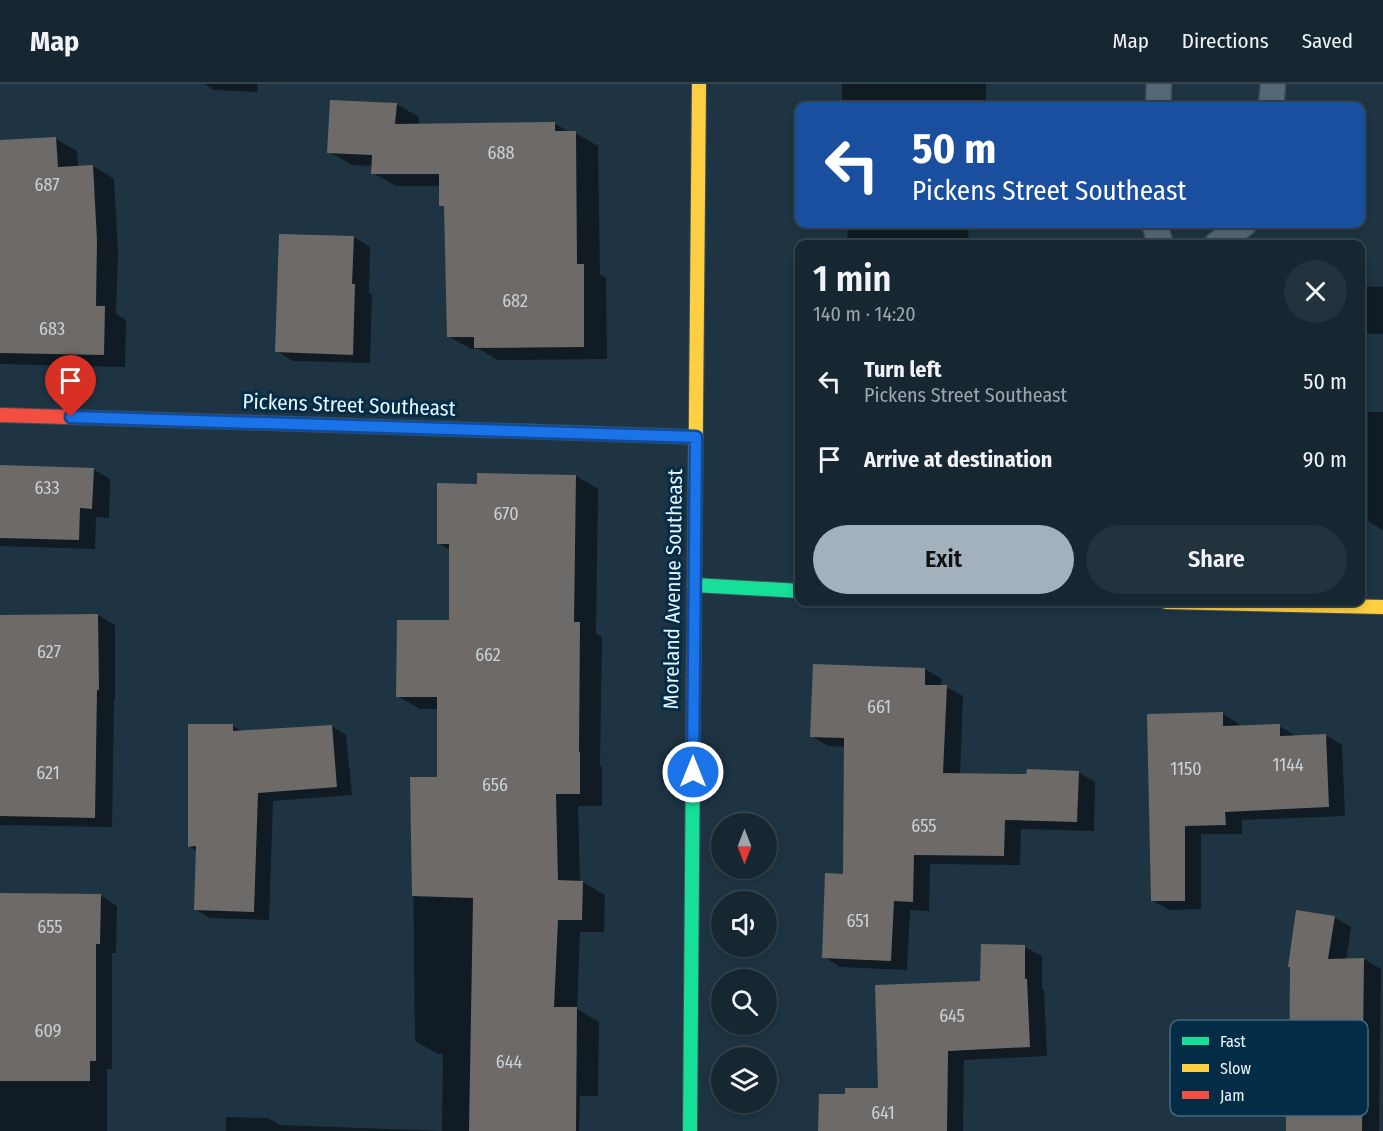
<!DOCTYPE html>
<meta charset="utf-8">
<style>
body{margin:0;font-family:"Fira Sans Condensed",sans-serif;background:#23333e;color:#f1f3f6;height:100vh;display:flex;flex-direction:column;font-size:22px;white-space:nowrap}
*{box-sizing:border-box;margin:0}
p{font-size:20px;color:#9ea5ac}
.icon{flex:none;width:33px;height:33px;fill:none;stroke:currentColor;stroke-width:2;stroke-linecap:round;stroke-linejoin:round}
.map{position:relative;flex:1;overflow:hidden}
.drawer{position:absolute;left:795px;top:156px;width:570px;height:366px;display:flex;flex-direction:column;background:#162732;border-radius:12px;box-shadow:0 3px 9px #0003,0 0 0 2px #35444d}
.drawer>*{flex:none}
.top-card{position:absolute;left:795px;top:18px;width:570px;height:126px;border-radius:12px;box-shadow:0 3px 9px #0003,0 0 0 2px #35444d;background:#1a4fa0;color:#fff;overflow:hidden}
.needle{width:39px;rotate:180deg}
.tools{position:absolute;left:711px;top:729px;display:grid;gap:12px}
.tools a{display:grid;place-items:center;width:66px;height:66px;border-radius:50%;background:#162732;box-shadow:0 3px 9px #0003,0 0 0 2px #35444d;font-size:30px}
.pin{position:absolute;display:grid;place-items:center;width:51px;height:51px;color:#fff;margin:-62px -26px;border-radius:50% 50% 50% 0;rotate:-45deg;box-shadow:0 0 6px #0007}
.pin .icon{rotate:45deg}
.me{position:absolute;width:66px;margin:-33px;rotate:0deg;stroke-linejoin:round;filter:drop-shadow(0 0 4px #0008)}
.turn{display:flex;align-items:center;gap:21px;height:126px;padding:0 18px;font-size:27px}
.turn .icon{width:78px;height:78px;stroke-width:2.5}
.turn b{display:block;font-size:42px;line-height:51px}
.round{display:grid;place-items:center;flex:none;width:63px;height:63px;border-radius:32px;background:#23333e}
.headline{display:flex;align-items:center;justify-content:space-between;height:102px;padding:0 18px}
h1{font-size:36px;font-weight:600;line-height:45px}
.button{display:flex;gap:12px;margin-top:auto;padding:12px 18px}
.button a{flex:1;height:69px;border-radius:36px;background:#a2b1bb;color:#111;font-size:24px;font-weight:600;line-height:69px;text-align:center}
.button a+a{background:#23333e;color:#f1f3f6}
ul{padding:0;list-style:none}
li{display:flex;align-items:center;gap:18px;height:78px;padding:0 18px}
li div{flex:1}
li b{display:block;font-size:22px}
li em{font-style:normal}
header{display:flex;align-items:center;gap:36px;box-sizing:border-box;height:84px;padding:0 30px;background:#162732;border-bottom:2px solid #35444d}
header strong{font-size:28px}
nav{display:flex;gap:33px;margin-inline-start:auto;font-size:21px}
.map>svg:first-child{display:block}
.shadow{fill:#0007}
.building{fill:#6d6a67}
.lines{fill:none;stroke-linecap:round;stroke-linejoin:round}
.lane-casing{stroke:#414f59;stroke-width:27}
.fast-casing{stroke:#414f59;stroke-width:16}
.slow-casing{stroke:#414f59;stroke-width:16}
.jam-casing{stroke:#414f59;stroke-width:16}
.lane{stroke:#556875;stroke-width:24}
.fast{stroke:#16e098;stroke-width:14}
.slow{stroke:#ffcf43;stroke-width:14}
.jam{stroke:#f24e42;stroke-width:14}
.route-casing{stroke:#114b97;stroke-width:15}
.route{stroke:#1a73e8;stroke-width:10}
.labels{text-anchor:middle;stroke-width:6;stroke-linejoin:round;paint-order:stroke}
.number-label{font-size:18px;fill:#cad2d7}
.street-label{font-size:21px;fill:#e9f4fc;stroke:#032d47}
.key{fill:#032d47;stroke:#48697d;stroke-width:1.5}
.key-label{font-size:16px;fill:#e9f4fc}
</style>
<header>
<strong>Map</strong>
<nav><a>Map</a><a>Directions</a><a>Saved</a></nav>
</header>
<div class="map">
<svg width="1383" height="1047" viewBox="0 0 1383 1047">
<rect width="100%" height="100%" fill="#1e3443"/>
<g class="shadow">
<path d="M205,0h53l-1,8 -44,-2z"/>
<rect x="842" y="0" width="144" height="22"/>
<path d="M396,20l23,13v8l135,-2 17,10h4l23,13 2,129 6,3 1,81 -109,1 -19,-11h-8l-23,-13 -2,-128 -5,-3v-19h-45l-23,-13v-7l-21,-1 -23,-13z"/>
<path d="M56,55l21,12 1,16 15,-1 21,13 4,74 -2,61 10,6 -1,47 -125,-3v-223z"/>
<path d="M848,140h121l-1,20h-121z"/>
<path d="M354,153l16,10 -1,46 3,2 -2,68 -77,-2 -17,-10z"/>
<path d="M1360,202l23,1v47h-15l-8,-5z"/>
<path d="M1368,328h15v118l-15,-9z"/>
<path d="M0,382l93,3 17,10 -1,39 -13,-1 -1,32 -95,-3z"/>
<path d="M479,391l97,1 22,13 -2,145 6,3 -2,129 2,1v39h-24l2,76h3l22,13 -1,37h-24l-3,77 22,13 -1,74h-18l-1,35h-353v-14l42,1 12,7 162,6 1,-77h-5l-23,-13 -3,-263h27v-69h-19l-22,-13 52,-75v-71l-12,-7 41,-58z"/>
<path d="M98,531l17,10v74h-1l-2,128 -112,-2v-209z"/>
<path d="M925,585l17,10 -1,8h5l17,9 -3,79 68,1 50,-4 17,10 -1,49 -73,-2 -1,36 -90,-1 -1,47 -19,-1 -3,60 -67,-3 -16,-10 20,-81 2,-129 -18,-1 -16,-10z"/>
<path d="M1223,630l16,10v3l40,-1 17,10 29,-1 17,10 3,71 -103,4v14h-41v75l-32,1 -17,-10z"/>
<path d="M233,642l11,6 87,-6 15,9 6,60 -79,6 -4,119 -59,-2 -15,-9 2,-58 -8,-5z"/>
<path d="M0,810l101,2 16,10 -1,47h-4v116h-5v62h-107z"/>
<path d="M1334,833l17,10 -5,33 18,-1 17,10 -2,162h-92l3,-44z"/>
<path d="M1025,863l17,9v33l2,1 3,66 -83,4 -1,71h-143l27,-35 33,-6 101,-108z"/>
</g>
<g class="building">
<path d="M330,16l67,3 -2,21 160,-2v9h21l1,133h7v83l-110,1v-11h-27l-3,-131h-5v-32h-68l1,-19 -45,-2z"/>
<path d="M56,53l2,30 35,-2 4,75 -1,66h9l-1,49 -104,-2v-213z"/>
<path d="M279,150l75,2 -2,48h3l-2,71 -78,-3z"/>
<path d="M0,381l94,3 -2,41 -12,-1 -1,32 -79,-2z"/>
<path d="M477,389l99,2 -2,147h6l-1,130h1v42h-24l2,86 25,1 -1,39h-24l-4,87h23l-1,124h-107l4,-233 -61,-2 -2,-119h27v-80h-41l1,-77h52v-76h-12v-61l40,1z"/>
<path d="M98,530l1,76h-2l-2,128 -95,-2v-201z"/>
<path d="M813,580l112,4v17h22l-4,88 83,1 1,-5 52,2 -2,51 -72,-2 -1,36 -90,-1 -1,47 -19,-1 -3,60 -69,-3 3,-85 18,1 1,-136 -34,-1z"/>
<path d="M1223,628v14l57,-2v12l46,-2 3,73 -104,5 1,13 -41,1v75h-34l-4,-187z"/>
<path d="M188,640h45v7l99,-6 5,62 -79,6 -4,119 -60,-2 2,-64 -8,1z"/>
<path d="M0,809l101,1 -1,50h-4v117h-6v20h-90z"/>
<path d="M1296,826l39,6 -7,43 36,-1 -2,173h-76v-46h3l1,-118h-2z"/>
<path d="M981,860l44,1v34h2l3,68 -82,4 -1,80h-129l1,-37h26v-6h33l-3,-103 105,-4z"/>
</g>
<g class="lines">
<defs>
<g id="lane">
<path d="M1158,22l1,-22"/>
<path d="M1271,22l2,-22"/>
<path d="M1154,140l7,20"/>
<path d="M1217,160l27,-20"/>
</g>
<g id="fast">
<path d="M267,339l429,14"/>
<path d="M694,501l106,6"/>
<path d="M690,1047l3,-387"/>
</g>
<g id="slow">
<path d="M695,438l4,-438"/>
<path d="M1166,518l217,5"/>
</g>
<g id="jam">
<path d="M0,331l267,8"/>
<path d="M693,660l2,-222"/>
</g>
</defs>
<use href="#lane" class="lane-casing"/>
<use href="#fast" class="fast-casing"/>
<use href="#slow" class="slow-casing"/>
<use href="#jam" class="jam-casing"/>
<use href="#lane" class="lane"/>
<use href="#fast" class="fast"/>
<use href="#slow" class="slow"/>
<use href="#jam" class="jam"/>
</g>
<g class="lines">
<defs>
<path id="route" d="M71,333l625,20 -3,335"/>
</defs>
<use href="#route" class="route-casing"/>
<use href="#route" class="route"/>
</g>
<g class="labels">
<g class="number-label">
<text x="501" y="75">688</text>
<text x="47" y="107">687</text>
<text x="515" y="223">682</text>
<text x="52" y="251">683</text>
<text x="47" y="410">633</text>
<text x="506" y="436">670</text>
<text x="49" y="574">627</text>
<text x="488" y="577">662</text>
<text x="879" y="629">661</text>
<text x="1288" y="687">1144</text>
<text x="1186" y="691">1150</text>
<text x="48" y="695">621</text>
<text x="495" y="707">656</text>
<text x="924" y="748">655</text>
<text x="858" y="843">651</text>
<text x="50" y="849">655</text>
<text x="952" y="938">645</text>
<text x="48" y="953">609</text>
<text x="509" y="984">644</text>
<text x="883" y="1035">641</text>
</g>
<g class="street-label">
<text transform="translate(349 321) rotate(2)" y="7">Pickens Street Southeast</text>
<text transform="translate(673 505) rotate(-89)" y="7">Moreland Avenue Southeast</text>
</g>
</g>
<rect x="1170" y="936" width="198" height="96" rx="9" class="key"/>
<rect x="1182" y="953" width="27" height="8" fill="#16e098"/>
<rect x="1182" y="980" width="27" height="8" fill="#ffcf43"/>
<rect x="1182" y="1007" width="27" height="8" fill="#f24e42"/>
<g class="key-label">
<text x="1220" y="963">Fast</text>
<text x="1220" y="990">Slow</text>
<text x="1220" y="1017">Jam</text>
</g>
</svg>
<div class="tools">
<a><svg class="needle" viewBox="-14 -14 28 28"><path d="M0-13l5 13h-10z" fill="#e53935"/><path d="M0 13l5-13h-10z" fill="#9ea5ac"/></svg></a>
<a><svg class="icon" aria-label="sound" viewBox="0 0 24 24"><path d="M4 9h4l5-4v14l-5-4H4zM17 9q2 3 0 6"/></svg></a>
<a><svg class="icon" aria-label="search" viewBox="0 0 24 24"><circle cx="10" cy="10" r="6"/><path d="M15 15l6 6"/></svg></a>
<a><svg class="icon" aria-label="layers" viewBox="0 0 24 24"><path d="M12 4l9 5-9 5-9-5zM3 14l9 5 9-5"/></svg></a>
</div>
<div class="pin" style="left:71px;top:333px;background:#d93025"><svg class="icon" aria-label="arrive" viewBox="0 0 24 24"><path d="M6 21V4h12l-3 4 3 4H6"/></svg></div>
<svg class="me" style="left:693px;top:688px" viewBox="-20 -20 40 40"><circle r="17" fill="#1a73e8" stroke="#fff" stroke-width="3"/><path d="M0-11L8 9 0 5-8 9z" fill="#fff"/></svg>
<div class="top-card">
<div class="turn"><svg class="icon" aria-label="left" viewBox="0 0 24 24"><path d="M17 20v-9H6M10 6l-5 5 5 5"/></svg><div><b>50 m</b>Pickens Street Southeast</div></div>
</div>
<section class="drawer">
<div class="headline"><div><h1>1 min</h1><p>140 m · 14:20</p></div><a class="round"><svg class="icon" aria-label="close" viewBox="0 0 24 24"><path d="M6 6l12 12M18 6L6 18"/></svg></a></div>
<ul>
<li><svg class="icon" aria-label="left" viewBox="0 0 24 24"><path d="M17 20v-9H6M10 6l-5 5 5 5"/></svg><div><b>Turn left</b><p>Pickens Street Southeast</p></div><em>50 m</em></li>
<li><svg class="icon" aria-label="arrive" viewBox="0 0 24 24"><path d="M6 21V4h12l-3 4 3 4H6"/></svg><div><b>Arrive at destination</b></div><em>90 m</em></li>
</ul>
<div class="button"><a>Exit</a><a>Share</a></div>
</section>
</div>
